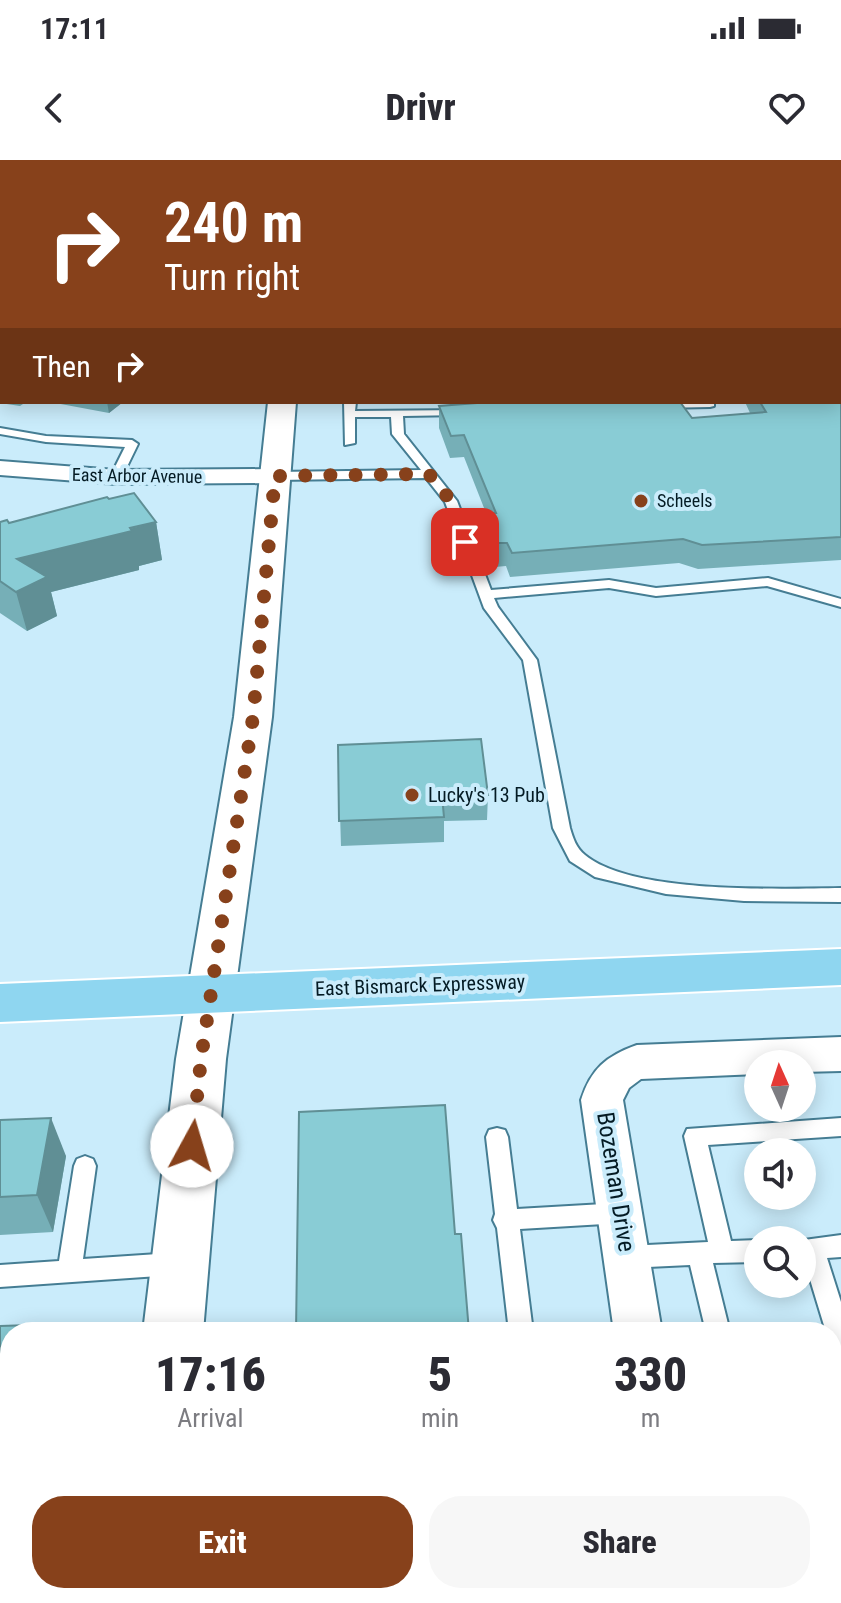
<!DOCTYPE html>
<style>
body{margin:0;font-family:"Roboto Condensed",sans-serif;background:#f7f7f7;color:#2b2b33;height:100vh;display:flex;flex-direction:column;font-size:30px;white-space:nowrap}
*{box-sizing:border-box;margin:0}
p{font-size:26px;color:#7c7c81}
.icon{flex:none;width:44px;height:44px;fill:none;stroke:currentColor;stroke-width:2;stroke-linecap:round;stroke-linejoin:round}
.map{position:relative;flex:1;overflow:hidden}
.details{position:absolute;left:0px;top:1162px;width:842px;height:282px;display:flex;flex-direction:column;background:#fff;border-radius:32px 32px 0 0;box-shadow:0 4px 20px #0003}
.details>*{flex:none}
.top-card{position:absolute;left:0px;top:0px;width:842px;height:244px;box-shadow:0 4px 20px #0003;background:#87411b;color:#fff;overflow:hidden}
.needle{width:52px;rotate:357deg}
.fabs{position:absolute;left:744px;top:890px;display:grid;gap:16px}
.fabs a{display:grid;place-items:center;width:72px;height:72px;border-radius:50%;background:#fff;box-shadow:0 4px 20px #0003;font-size:40px}
.pin{position:absolute;display:grid;place-items:center;width:68px;height:68px;color:#fff;margin:-34px;border-radius:16px;box-shadow:0 4px 12px #0006}
.me{position:absolute;width:88px;margin:-44px;rotate:6deg;stroke-linejoin:round;filter:drop-shadow(0 0 6px #0008)}
.turn{display:flex;align-items:center;gap:28px;height:168px;padding:0 32px;font-size:36px}
.turn .icon{width:104px;height:104px;stroke-width:2.5}
.turn b{display:block;font-size:56px;line-height:68px}
.then{display:flex;align-items:center;height:76px;padding:0 32px;background:#0003;gap:16px;font-size:30px}
.eta{display:flex;justify-content:space-evenly;align-items:center;height:136px;text-align:center}
.eta b{font-size:48px;font-weight:800;line-height:56px}
.button{display:flex;gap:16px;margin-top:auto;padding:16px 32px}
.button a{flex:1;height:92px;border-radius:32px;background:#87411b;color:#fff;font-size:32px;font-weight:800;line-height:92px;text-align:center}
.button a+a{background:#f7f7f7;color:#2b2b33}
.status{display:flex;justify-content:space-between;align-items:center;height:56px;padding:0 40px;background:#fff;direction:ltr}
.status svg{height:22px;fill:currentColor}
header{display:flex;justify-content:space-between;align-items:center;height:104px;padding:0 32px;background:#fff;font-size:36px;font-weight:800}
.map>svg:first-child{display:block}
.lines{fill:none;stroke-linecap:round;stroke-linejoin:round}
.service-casing{stroke:#457d93;stroke-width:4}
.minor-casing{stroke:#457d93;stroke-width:4}
.tertiary-casing{stroke:#457d93;stroke-width:4}
.primary-casing{stroke:#fff;stroke-width:4}
.service{fill:#fff;fill-rule:evenodd}
.minor{fill:#fff;fill-rule:evenodd}
.tertiary{fill:#fff;fill-rule:evenodd}
.primary{fill:#8fd6f0;fill-rule:evenodd}
.wall{fill:#76afb7}
.shaded-wall{fill:#608f95}
.building{fill:#89ccd5;stroke:#608f95;stroke-width:2}
.route{stroke:#87411b;stroke-width:14;stroke-dasharray:0 25.2}
.poi-dot{fill:#87411b;stroke:#caecfb;stroke-width:3}
.labels{text-anchor:middle;stroke-width:8;stroke-linejoin:round;paint-order:stroke}
.far-street-label{font-size:18px;fill:#041b24;stroke:#caecfb}
.far-poi-label{font-size:18px;fill:#041b24;stroke:#caecfb;text-anchor:start}
.poi-label{font-size:20px;fill:#041b24;stroke:#caecfb;text-anchor:start}
.street-label{font-size:20px;fill:#041b24;stroke:#caecfb}
.near-street-label{font-size:24px;fill:#041b24;stroke:#caecfb}
</style>
<div class="status"><b>17:11</b><svg viewBox="0 0 49 12"><path d="M0 12V9h3v3zM5 12V6h3v6zM10 12V3h3v9zM15 12V0h3v12zM26 1h20v11H26zM47 4h2v5h-2z"/></svg></div>
<header><svg class="icon" aria-label="back" viewBox="0 0 24 24"><path d="M15 5l-7 7 7 7"/></svg>Drivr<svg class="icon" aria-label="heart" viewBox="0 0 24 24"><path d="M12 20l-8-8c-3-5 5-10 8-4 3-6 11-1 8 4z"/></svg></header>
<div class="map">
<svg width="841" height="1443" viewBox="0 0 841 1443">
<rect width="100%" height="100%" fill="#caecfb"/>
<g class="lines">
<defs>
<g id="service">
<rect x="210" y="0" width="8" height="2"/>
<path d="M440,0h8l-9,2z"/>
<path d="M804,0h8l2,2h-8z"/>
<path d="M344,242h12l-1,9 112,-1v4l-4,1 -60,1 1,18 53,67 34,89 118,-10 47,8 112,-10 73,21v8l-74,-21 -111,10 -47,-8 -115,10 4,9 39,53 33,168c3,10 6,20 15,27 47,39 194,34 256,33v14l-97,-1 -78,-7 -71,-17 -25,-16 -17,-33 -30,-168 -39,-52 -39,-106 -19,-24 -151,2 -6,-4 6,-4 146,-2 -29,-36 -1,-17h-36v26l-10,2z"/>
<path d="M714,242v4l-4,1 -51,1 -6,-3 5,-3z"/>
<path d="M0,268l46,8 86,4 6,4 -16,33 -6,4 -6,-4 15,-30 -79,-5 -46,-8z"/>
<path d="M841,958v18l-133,9 23,96 27,-1v22l-45,1 17,69h-24l-16,-67 -63,3 -8,-3 -4,-8 4,-8 8,-3 81,-4 -24,-106 3,-7z"/>
<path d="M497,968l8,2 3,7 9,72 104,-6 8,3 3,7 -3,7 -8,3 -101,6 13,103h-24l-12,-104 -4,-8 2,-6 -9,-77 3,-7z"/>
<path d="M85,996l8,3 3,7 -13,93 90,-6 8,3 4,8 -4,8 -8,3 -173,12v-22l59,-4 15,-95 3,-7z"/>
<path d="M841,1075v22l-14,1 14,44v51l-9,-4v-17h-6l-24,-79 2,-13z"/>
<path d="M841,1333v26l-9,1v-26z"/>
<path d="M544,1434h28l1,9h-28z"/>
</g>
<g id="minor">
<rect x="66" y="0" width="16" height="2"/>
<rect x="0" y="30" width="2" height="10"/>
<path d="M0,301l116,9 159,-1 9,2 3,5 -3,5 -9,2 -159,1 -116,-9z"/>
<path d="M841,877v34l-39,1v-8h-44v10l-117,5 -12,9 -6,12 39,232h-48l-33,-232c10,-31 25,-44 56,-55z"/>
<path d="M688,1434h57l3,9h-56z"/>
</g>
<g id="tertiary">
<rect x="297" y="0" width="18" height="2"/>
<path d="M268,242h28l-24,315 -46,342 -23,273h-60l33,-273 58,-342z"/>
<path d="M115,1434h68v9h-70z"/>
</g>
<path id="primary" d="M841,789v36l-841,37v-38z"/>
</defs>
<use href="#service" class="service-casing"/>
<use href="#minor" class="minor-casing"/>
<use href="#tertiary" class="tertiary-casing"/>
<use href="#primary" class="primary-casing"/>
<use href="#service" class="service"/>
<use href="#minor" class="minor"/>
<use href="#tertiary" class="tertiary"/>
<use href="#primary" class="primary"/>
</g>
<g class="wall">
<rect x="375" y="0" width="36" height="2"/>
<path d="M841,14v386l-143,9 -19,-6 -169,14 -4,-11 -11,1 -11,-30 2,-24 -22,-56 -14,1 -11,-30v-22l253,12 58,-5 -5,-11h95z"/>
<path d="M2,72v170h24l-6,4 -20,-3v-170z"/>
<path d="M50,242h73l-14,11z"/>
<path d="M109,339l47,23 6,38 -23,6v4l-88,22 6,24 -30,15 -27,-18v-91l9,1z"/>
<path d="M338,585l150,50 -1,25 -43,1v21l-103,4z"/>
<path d="M0,960l66,36 -13,76 -53,3z"/>
</g>
<g class="shaded-wall">
<path d="M107,242h16l-14,11z"/>
<path d="M156,362l6,38 -23,6v4l-88,22 6,24 -30,15 -11,-39 1,-33z"/>
<path d="M51,958l15,38 -13,76 -16,-37z"/>
<path d="M10,1287v147h2l-1,9h-11v-97z"/>
</g>
<g class="building">
<path d="M565,0h152l-2,2h-153z"/>
<path d="M840,14h1v363l-139,8 -19,-6 -171,14 -5,-10h-10l-12,-30h11l-32,-78 -13,1 -12,-30 51,-4h190l12,16 74,-6 -6,-10h80z"/>
<path d="M2,72v44h-2v-43z"/>
<path d="M2,120v97h-2v-96z"/>
<path d="M134,333l22,29 -26,6 2,3 -115,28 30,18 -31,15 -16,-11v-59l7,-2 2,3 98,-26 2,2z"/>
<path d="M481,579l7,56 -46,1 2,21 -105,4 -1,-76z"/>
<path d="M445,945l10,129h6l8,98h-173l3,-220z"/>
<path d="M51,958l-14,77 -37,2v-77z"/>
<path d="M31,1165l-1,7h-20v115l-10,59v-180z"/>
<path d="M290,1434h199l1,9h-200z"/>
</g>
<g class="lines">
<path class="route" d="M192,986l9,-87 52,-342 22,-241 154,-2 22,27 14,41"/>
</g>
<g class="poi-dot">
<circle cx="641" cy="341" r="8"/>
<circle cx="412" cy="635" r="8"/>
</g>
<g class="labels">
<g class="far-street-label">
<text transform="translate(137 316) rotate(1)" y="6">East Arbor Avenue</text>
</g>
<g class="far-poi-label">
<text x="657" y="347">Scheels</text>
</g>
<g class="poi-label">
<text x="428" y="642">Lucky's 13 Pub</text>
</g>
<g class="street-label">
<text transform="translate(420 825) rotate(-2)" y="7">East Bismarck Expressway</text>
</g>
<g class="near-street-label">
<text transform="translate(616 1022) rotate(81)" y="8">Bozeman Drive</text>
</g>
</g>
</svg>
<div class="fabs">
<a><svg class="needle" viewBox="-14 -14 28 28"><path d="M0-13l5 13h-10z" fill="#e53935"/><path d="M0 13l5-13h-10z" fill="#7c7c81"/></svg></a>
<a><svg class="icon" aria-label="sound" viewBox="0 0 24 24"><path d="M4 9h4l5-4v14l-5-4H4zM17 9q2 3 0 6"/></svg></a>
<a><svg class="icon" aria-label="search" viewBox="0 0 24 24"><circle cx="10" cy="10" r="6"/><path d="M15 15l6 6"/></svg></a>
</div>
<div class="pin" style="left:465px;top:382px;background:#d93025"><svg class="icon" aria-label="arrive" viewBox="0 0 24 24"><path d="M6 21V4h12l-3 4 3 4H6"/></svg></div>
<svg class="me" style="left:192px;top:986px" viewBox="-20 -20 40 40"><circle r="19" fill="#fff"/><path d="M0-13L10 11 0 6-10 11z" fill="#87411b"/></svg>
<div class="top-card">
<div class="turn"><svg class="icon" aria-label="right" viewBox="0 0 24 24"><path d="M7 20v-9h11M14 6l5 5-5 5"/></svg><div><b>240 m</b>Turn right</div></div>
<div class="then">Then<svg class="icon" aria-label="right" viewBox="0 0 24 24"><path d="M7 20v-9h11M14 6l5 5-5 5"/></svg></div>
</div>
<section class="details">
<div class="eta">
<div><b>17:16</b><p>Arrival</p></div>
<div><b>5</b><p>min</p></div>
<div><b>330</b><p>m</p></div>
</div>
<div class="button"><a>Exit</a><a>Share</a></div>
</section>
</div>
